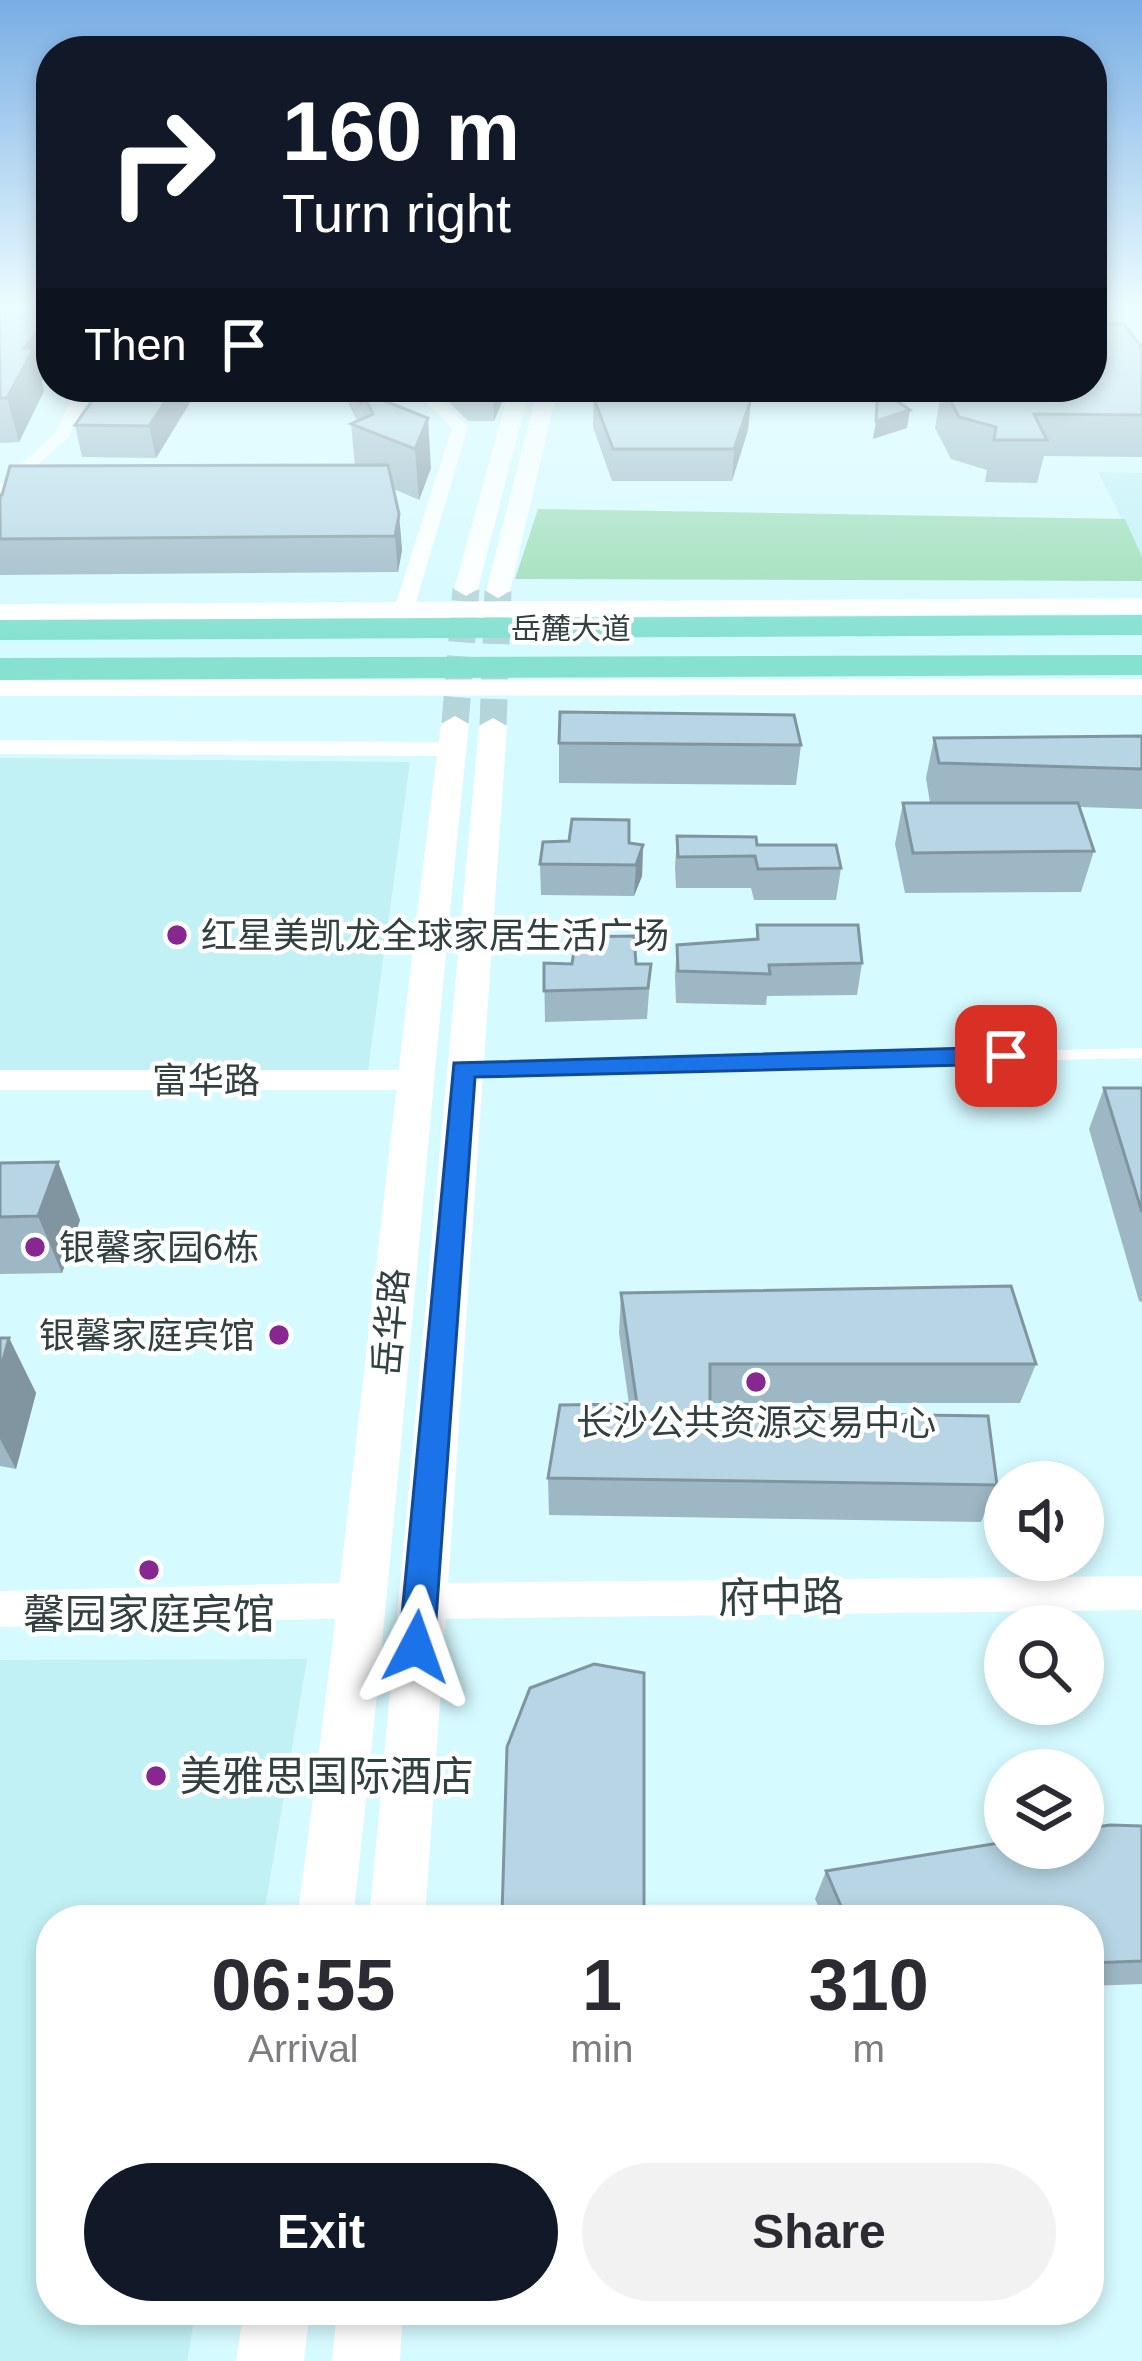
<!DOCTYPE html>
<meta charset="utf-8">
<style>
body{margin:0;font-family:Arial,"Noto Sans SC",sans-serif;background:#f2f2f3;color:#2b2b33;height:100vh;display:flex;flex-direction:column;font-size:45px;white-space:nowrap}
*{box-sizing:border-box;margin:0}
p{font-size:39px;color:#7c7c81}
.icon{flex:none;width:66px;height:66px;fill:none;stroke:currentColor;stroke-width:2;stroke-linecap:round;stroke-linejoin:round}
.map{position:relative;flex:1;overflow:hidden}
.details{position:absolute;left:36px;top:1905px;width:1068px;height:420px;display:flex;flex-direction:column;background:#fff;border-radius:48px;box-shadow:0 6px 18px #0003}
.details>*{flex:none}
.guide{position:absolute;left:36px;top:36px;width:1071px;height:366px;border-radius:48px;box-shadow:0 6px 18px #0003;background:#111827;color:#fff;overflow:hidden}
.buttons{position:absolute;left:984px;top:1461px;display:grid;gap:24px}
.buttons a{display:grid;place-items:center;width:120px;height:120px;border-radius:50%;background:#fff;box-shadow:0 6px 18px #0003;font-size:60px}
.pin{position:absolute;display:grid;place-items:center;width:102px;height:102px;color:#fff;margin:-51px;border-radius:24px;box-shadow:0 6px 18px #0006}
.me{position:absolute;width:132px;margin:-66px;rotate:4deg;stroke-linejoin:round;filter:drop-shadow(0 0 9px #0008)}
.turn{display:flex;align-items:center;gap:42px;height:252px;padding:0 48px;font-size:54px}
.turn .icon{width:156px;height:156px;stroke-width:2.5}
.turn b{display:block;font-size:84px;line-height:102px}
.then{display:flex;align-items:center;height:114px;padding:0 48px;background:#0003;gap:24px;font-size:45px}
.eta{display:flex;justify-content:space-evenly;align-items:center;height:204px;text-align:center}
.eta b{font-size:72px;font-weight:700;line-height:84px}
.cta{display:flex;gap:24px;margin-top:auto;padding:24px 48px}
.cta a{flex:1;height:138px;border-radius:72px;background:#111827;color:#fff;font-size:48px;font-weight:700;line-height:138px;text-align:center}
.cta a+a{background:#f2f2f3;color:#2b2b33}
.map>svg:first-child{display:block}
.built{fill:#c1f0f5}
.green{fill:#9cdcb5}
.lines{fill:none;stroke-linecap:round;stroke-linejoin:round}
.secondary-tunnel{stroke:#b4d5d9;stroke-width:27;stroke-dasharray:27 14;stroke-linecap:butt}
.lane{fill:#fff;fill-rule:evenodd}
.street{fill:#fff;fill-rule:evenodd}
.secondary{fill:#fff;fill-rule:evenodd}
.highway{fill:#86e1d1;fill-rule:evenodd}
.wall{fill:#9db7c4}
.shaded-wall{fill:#8095a0}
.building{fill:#b7d5e4;stroke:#8095a0;stroke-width:3}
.route{fill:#1a73e8;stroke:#114b97;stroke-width:3}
.poi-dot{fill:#892790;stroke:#fff;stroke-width:4.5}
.labels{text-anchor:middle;stroke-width:9;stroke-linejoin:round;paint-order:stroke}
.far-street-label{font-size:30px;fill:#314041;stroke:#fff}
.poi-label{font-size:36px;fill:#314041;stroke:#fff;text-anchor:start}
.street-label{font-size:36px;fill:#314041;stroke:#fff}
.near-street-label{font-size:42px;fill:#314041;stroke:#fff}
.near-poi-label{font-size:42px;fill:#314041;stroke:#fff}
</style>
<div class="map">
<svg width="1142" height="2361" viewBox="0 0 1142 2361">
<rect width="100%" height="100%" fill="#d5faff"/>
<g class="built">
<path d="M1098,472l44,1v86z"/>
<path d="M0,758l410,4 -42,308 -368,3z"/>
<path d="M307,1659l-44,261h-212v390h145l-9,51h-187v-701z"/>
</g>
<path class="green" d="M538,509l587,10 17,38v24l-627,-2z"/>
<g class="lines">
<g class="secondary-tunnel">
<path d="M455,724l11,-135"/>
<path d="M493,726l5,-135"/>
</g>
<path class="lane" d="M1142,1048v10l-675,16 -7,-5 7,-5z"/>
<g class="street">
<path d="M78,387h16l-26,51 -68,60v-14l55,-51z"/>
<path d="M411,387h17l40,40 -54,182 -10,6 -10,-6 58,-181z"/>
<path d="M0,740l451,2 11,7 -11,7 -451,-2z"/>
<path d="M0,1070h413l14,10 -14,10h-413z"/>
<path d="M1142,1576v34l-722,9 -13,-6 -6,-12 6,-12 13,-6z"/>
<path d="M365,1582l13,6 6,12 -6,12 -13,6 -365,9v-36z"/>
</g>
<g class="secondary">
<path d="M510,387h20l-52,202 -12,7 -12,-7z"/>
<path d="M538,387h20l-48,204 -12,7 -12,-7z"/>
<path d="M1142,598v16l-1142,6v-16z"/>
<path d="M1142,679v16l-1142,1v-16z"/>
<path d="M455,716l14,8c-42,398 -71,798 -116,1196h-56c54,-398 92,-798 144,-1196z"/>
<path d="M493,718l14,8 -82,1194h-56l110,-1194z"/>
<path d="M244,2310h66l-6,51h-68z"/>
<path d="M337,2310h66l-3,51h-68z"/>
</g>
<g class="highway">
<path d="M1142,615v20l-1142,5v-20z"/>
<path d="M1142,655v20l-1142,5v-22z"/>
</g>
</g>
<g class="wall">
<path d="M0,309l42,72 2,10 -25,51 -19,1z"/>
<path d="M1142,348v109l-98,-1 -7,27 -52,-1 2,-12 -36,-11 -16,-31 7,-41h150z"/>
<path d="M98,387h94l2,9 -38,62 -74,-1 -7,-32 24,-34z"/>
<path d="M244,387h150l-5,16 42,65 -12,32 -25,-11 5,25 3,36 -4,22 -398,3v-80l355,-30 -4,-41 6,-3 -15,-31 -98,1z"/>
<path d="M439,387h69l-14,34h-26l-29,-29z"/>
<path d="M594,387h186l-28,5 -36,-3v9l35,1 -3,31 -16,51h-120l-19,-54z"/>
<path d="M1142,736v73l-62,-2 14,44 -13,41 -176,1 -10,-49 8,-41h27l-4,-25 8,-40z"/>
<path d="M559,743l242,2 -5,40 -237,-2z"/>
<path d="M677,836l80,9 84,23 -5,32h-82l-3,-12h-75l-1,-21z"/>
<path d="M629,843l14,2 -1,31 -8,20 -93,-1 -1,-31z"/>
<path d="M757,925l105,38 -5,32 -90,1 -1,9 -90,-2 -1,-27 2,-31 79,-6z"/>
<path d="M544,963l107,1 -4,55 -102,3z"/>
<path d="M1104,1088h38v214l-3,-1 -50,-172z"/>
<path d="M0,1163l80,57 -18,53 -62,1z"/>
<path d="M621,1293l415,71 -16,39h-310v9l287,73 -16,37 -432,-7 -1,-37 81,-74 -10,-71z"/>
<path d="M0,1338h9l27,55 -20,76 -16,-3z"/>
<path d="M644,1673l-1,247h-141v-5z"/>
<path d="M1142,1826v158l-53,2v-66h-265l-9,-21 11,-28z"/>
</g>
<g class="shaded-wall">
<path d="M51,315v54l-9,12 2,10 -25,51 -12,-44 17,-50z"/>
<path d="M175,387h17l2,9 -38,62 -7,-32z"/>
<path d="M381,387h13l-14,45 -7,-18z"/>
<path d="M494,387h14l-14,34 -1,-32z"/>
<path d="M621,387h95v11l-95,17z"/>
<path d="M752,387h28l-28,5z"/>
<path d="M751,399l-3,31 -16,51 2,-32z"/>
<path d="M910,410l-3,18 -34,11 3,-18z"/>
<path d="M428,418l3,50 -12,32 -4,-51z"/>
<path d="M399,514l3,36 -4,22 -3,-36z"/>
<path d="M643,845l-1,31 -8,20 2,-31z"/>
<path d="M58,1162l22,58 -18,53 -24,-57z"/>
<path d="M9,1338l27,55 -20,76 -16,-30v-68z"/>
</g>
<g class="building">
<path d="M0,309h51v6l-27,33h10l-27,50h-7z"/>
<path d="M1092,324h32l18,24v67l-108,-1 13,26h-53l2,-13 -37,-10 -16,-30h149z"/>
<path d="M102,387h73l-26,39 -74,-1z"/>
<path d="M353,387h28l-4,11 -15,-6 1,10 -2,1z"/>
<path d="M464,387h30l-1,2h-26z"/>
<path d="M594,387h27l1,11 129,1 -17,50h-121l-20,-53z"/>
<path d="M878,388l32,22 -34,11z"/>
<path d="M362,392l66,26 -13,31 -64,-25 22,-10z"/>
<path d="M388,465l11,49 -4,22 -395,3v-44h2l8,-29z"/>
<path d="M560,712l234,3 7,30 -242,-2z"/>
<path d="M1142,736v33l-203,-6 -5,-25z"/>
<path d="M903,803h175l16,48 -181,2z"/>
<path d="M572,819l57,1v23l14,2 -7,20 -96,-1 3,-22 26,-1z"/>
<path d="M677,836l79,1 1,8h79l5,23 -83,1 -3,-13 -77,1z"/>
<path d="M757,925h101l4,38 -93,2 1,9 -92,-3 -1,-26 81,-6z"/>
<path d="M634,936l2,28h15l-3,24 -104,3v-28l28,1 4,-27z"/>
<path d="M1104,1088h38v124z"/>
<path d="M58,1162l-20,54 -38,1v-54z"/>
<path d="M1011,1286l25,78h-326v48l278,4 9,69 -449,-7 12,-73 77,-1 -16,-111z"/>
<path d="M0,1338h9l-9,33z"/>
<path d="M594,1664l50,9v244l-142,-2 5,-168 23,-59z"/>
<path d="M1110,1825l32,1v135l-53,2v-43h-242l-21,-49 179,-29v6h78v-19z"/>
</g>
<linearGradient id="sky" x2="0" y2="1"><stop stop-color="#79ade4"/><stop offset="0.48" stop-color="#ecfdff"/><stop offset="1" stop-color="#ecfdff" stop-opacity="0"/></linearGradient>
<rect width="1142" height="640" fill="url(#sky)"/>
<path class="route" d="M1006,1047l13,9 -13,8 -531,13 -41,570 -5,12 -13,4 -12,-4 -5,-12 55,-584z"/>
<g class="poi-dot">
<circle cx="177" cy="935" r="12"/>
<circle cx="35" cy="1247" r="12"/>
<circle cx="279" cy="1335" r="12"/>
<circle cx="756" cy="1382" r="12"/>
<circle cx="149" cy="1570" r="12"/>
<circle cx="156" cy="1776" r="12"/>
</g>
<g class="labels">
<g class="far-street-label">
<text x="571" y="639">岳麓大道</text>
</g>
<g class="poi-label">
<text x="201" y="948">红星美凯龙全球家居生活广场</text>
<text x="59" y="1260">银馨家园6栋</text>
<text x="255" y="1348" text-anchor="end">银馨家庭宾馆</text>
<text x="756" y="1435" text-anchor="middle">长沙公共资源交易中心</text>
</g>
<g class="street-label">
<text x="206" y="1093">富华路</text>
<text transform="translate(390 1322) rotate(-85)" y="13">岳华路</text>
</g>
<g class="near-street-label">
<text transform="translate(781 1597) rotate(-1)" y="15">府中路</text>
</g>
<g class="near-poi-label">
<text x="149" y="1629">馨园家庭宾馆</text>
<text x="180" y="1791" text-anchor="start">美雅思国际酒店</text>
</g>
</g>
</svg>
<div class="buttons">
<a><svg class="icon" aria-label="sound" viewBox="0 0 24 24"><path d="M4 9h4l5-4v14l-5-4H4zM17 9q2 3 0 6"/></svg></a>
<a><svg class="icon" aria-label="search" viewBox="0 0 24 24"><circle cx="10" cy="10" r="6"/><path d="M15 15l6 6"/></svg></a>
<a><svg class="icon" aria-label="layers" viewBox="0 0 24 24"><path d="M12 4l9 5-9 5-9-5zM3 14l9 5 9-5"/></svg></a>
</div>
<div class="pin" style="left:1006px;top:1056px;background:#d93025"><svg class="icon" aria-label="arrive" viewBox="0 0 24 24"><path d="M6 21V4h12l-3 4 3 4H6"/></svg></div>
<svg class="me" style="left:416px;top:1647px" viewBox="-20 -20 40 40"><path d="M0-17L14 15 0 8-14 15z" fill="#1a73e8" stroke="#fff" stroke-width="4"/></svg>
<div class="guide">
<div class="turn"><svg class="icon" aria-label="right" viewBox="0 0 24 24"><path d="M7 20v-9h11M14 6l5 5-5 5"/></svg><div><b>160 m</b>Turn right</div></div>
<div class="then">Then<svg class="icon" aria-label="arrive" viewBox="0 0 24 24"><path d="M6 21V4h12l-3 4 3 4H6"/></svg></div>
</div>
<section class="details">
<div class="eta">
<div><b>06:55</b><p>Arrival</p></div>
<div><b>1</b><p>min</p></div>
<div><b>310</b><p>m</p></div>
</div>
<div class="cta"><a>Exit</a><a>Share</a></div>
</section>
</div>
